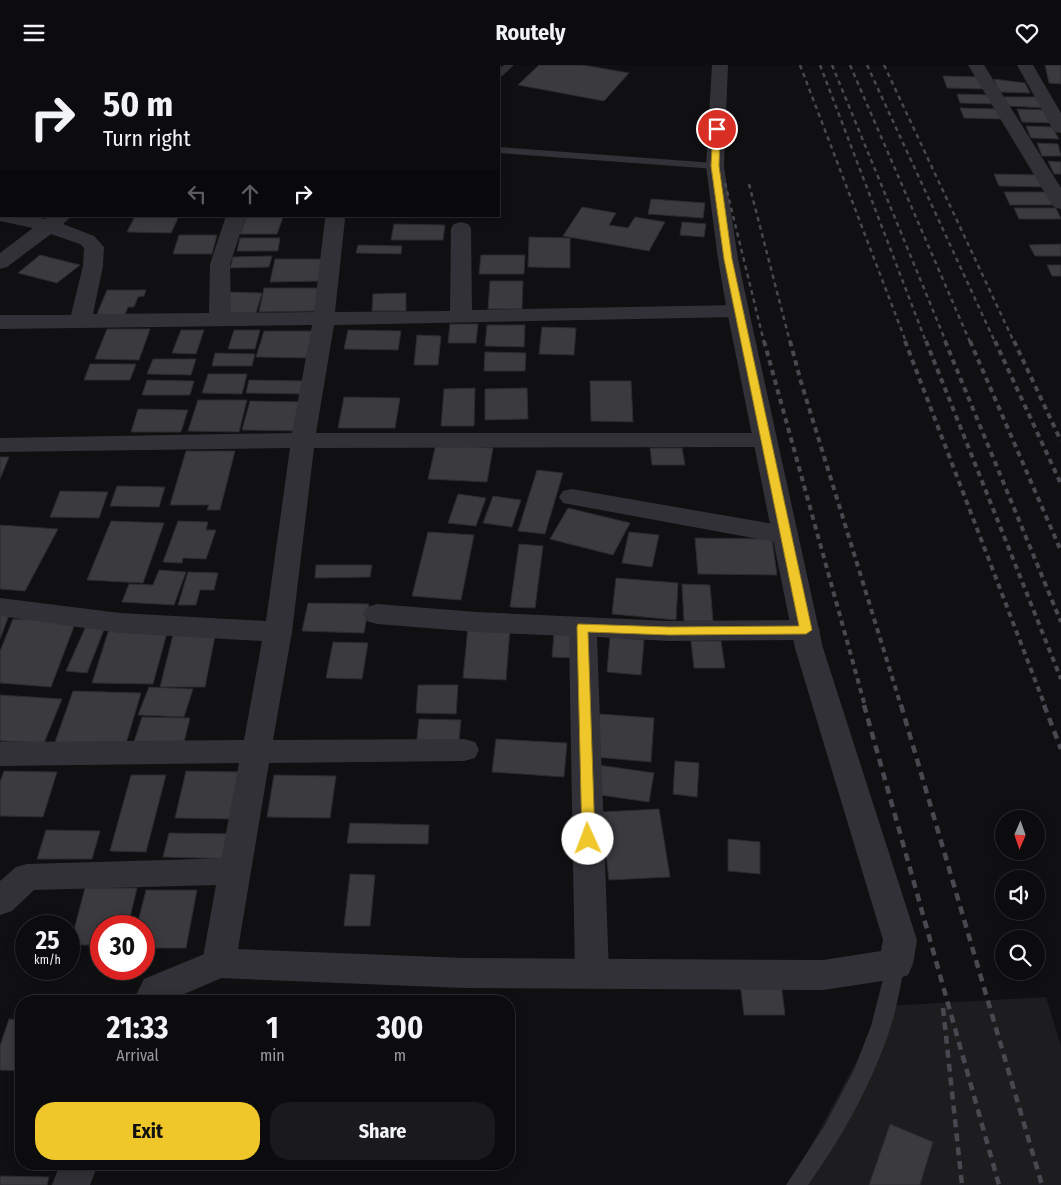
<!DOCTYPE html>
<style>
body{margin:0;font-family:"Fira Sans Condensed",sans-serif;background:#1a1a1c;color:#f1f3f6;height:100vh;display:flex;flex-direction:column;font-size:19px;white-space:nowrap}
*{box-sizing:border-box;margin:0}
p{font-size:16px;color:#9a9b9e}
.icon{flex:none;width:28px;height:28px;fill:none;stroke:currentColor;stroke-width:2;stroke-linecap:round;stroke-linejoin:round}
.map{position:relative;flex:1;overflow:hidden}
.details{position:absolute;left:15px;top:930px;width:500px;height:175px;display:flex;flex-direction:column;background:#0c0c0e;border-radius:20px;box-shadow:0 2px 12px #0003,0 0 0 1px #2c2c2e}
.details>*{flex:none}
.guide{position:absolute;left:0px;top:0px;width:500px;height:152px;box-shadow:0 2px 12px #0003,0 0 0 1px #2c2c2e;background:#0c0c0e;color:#f1f3f6;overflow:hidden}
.needle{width:32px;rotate:182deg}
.tools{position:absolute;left:995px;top:745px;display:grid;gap:10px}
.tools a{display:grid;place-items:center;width:50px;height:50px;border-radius:50%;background:#0c0c0e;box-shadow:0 2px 12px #0003,0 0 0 1px #2c2c2e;font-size:25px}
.speed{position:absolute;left:15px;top:850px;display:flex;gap:10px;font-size:25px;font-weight:700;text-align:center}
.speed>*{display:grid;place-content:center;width:65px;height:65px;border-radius:50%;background:#0c0c0e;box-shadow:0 2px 12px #0003,0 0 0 1px #2c2c2e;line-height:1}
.speed small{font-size:12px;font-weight:400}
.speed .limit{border:8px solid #d22;background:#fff;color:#111}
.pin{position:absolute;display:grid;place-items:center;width:42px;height:42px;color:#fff;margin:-21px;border:2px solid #fff;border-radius:50%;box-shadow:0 1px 5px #0007}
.me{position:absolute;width:55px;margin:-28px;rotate:358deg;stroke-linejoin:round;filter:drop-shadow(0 0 4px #0008)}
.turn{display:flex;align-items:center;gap:18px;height:105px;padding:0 20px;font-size:22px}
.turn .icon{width:65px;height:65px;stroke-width:2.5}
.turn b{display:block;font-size:35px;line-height:42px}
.lanes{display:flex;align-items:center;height:48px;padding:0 20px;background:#0003;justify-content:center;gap:25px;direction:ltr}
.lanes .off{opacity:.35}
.eta{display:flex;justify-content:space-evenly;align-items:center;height:85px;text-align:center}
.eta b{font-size:30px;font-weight:700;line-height:35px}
.primary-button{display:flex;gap:10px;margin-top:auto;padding:10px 20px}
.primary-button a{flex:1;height:58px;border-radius:20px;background:#f0c72a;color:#111;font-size:20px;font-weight:700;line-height:58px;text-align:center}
.primary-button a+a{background:#1a1a1c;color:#f1f3f6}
header{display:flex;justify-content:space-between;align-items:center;height:65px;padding:0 20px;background:#0c0c0e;font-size:22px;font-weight:700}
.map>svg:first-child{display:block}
.built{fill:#1d1c1f}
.building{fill:#3a3a3f;stroke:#2b2a2e}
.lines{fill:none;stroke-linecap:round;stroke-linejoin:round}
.service{fill:#313137;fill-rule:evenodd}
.minor{fill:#313137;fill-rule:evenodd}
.tertiary{fill:#313137;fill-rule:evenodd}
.rail-far2{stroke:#484950;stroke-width:2.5;stroke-dasharray:4.5 4;stroke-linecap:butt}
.rail-far1{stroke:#484950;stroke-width:4;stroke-dasharray:5.5 4.5;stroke-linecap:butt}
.rail{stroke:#484950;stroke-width:4.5;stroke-dasharray:8 6;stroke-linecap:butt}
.route{fill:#f0c72a;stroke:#9c811b}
</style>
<header><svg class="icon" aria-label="menu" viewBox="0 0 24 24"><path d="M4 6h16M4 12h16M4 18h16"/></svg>Routely<svg class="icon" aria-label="heart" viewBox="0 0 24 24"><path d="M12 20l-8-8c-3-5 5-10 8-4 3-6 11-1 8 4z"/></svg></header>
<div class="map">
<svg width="1061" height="1120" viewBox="0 0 1061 1120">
<rect width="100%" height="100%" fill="#101012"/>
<path class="built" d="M1046,932l15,49v139h-271l96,-179z"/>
<g class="building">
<path d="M430,0h65l-1,1z"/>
<path d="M539,0h44l46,8 -25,28 -86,-16z"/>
<path d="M1045,0h16v19l-12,-1z"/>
<path d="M943,11l36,1 5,12 -37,-1z"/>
<path d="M994,14l31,4 5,10 -31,-1z"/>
<path d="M957,29l33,1 4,9 -34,-1z"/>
<path d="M1004,32h37l5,11 -37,-2z"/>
<path d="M960,43l37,1 4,10 -37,-1z"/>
<path d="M1017,44l33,1 6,13 -34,-1z"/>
<path d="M1026,61l26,1 7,12 -28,-1z"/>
<path d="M1037,78l21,1 3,12h-19z"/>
<path d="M1048,96l13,1v12h-7z"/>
<path d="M994,109l45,1 5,12 -45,-1z"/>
<path d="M1004,127h45l6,13h-45z"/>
<path d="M651,134l54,4 -2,15 -55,-4z"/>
<path d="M582,142l34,6 -7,12 19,3 7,-11 30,5 -16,29 -86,-15z"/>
<path d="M1014,143h42l5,11h-42z"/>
<path d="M135,151h44l-8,17 -44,-1z"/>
<path d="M246,152h37l-6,17h-37z"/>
<path d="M682,157l24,2 -2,13 -24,-2z"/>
<path d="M394,159l51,1 -2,15h-52z"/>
<path d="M179,170h38l-5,19h-39z"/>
<path d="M529,172l41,1v30l-42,-1z"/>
<path d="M240,173h40l-2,13h-41z"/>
<path d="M1061,179v12h-26l-6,-11z"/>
<path d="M358,180l44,1 -1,8 -45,-1z"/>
<path d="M40,190l40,10 -23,18 -39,-10z"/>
<path d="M481,190h44l-1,19h-45z"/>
<path d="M272,191l-3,11 -39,1 3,-11z"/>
<path d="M275,194h51l-3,22 -53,1z"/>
<path d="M1047,200h14v11h-9z"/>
<path d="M490,216h33l-1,28h-34z"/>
<path d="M264,223h58l-4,23 -59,1z"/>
<path d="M107,225h39l-2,6 -6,1 -4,10h-6l-4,10 -27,-3z"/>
<path d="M230,227l32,1 -6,20h-32z"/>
<path d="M406,228v18h-34l1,-17z"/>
<path d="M450,259h28l-2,19h-28z"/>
<path d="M487,260h38l-1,22 -39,-1z"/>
<path d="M542,262l34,1 -2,27 -35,-1z"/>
<path d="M107,264h43l-11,31 -44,-1z"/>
<path d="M181,265h23l-8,24 -24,-1z"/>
<path d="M234,265h26l-5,19h-27z"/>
<path d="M348,265l53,1 -3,19 -54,-1z"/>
<path d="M264,266h51l-6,27 -53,-1z"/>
<path d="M417,270l24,1 -3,29h-24z"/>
<path d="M485,287l41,1 -1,18h-41z"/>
<path d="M215,288l40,1 -3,12h-40z"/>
<path d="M153,294h43l-5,16 -44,-1z"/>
<path d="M90,299h46l-6,16h-46z"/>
<path d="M208,309h39l-5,20 -40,-1z"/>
<path d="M147,315l47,1 -4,14h-48z"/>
<path d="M249,315l58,1 -2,13 -59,-1z"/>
<path d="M590,316h41l2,41 -42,-1z"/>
<path d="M475,323l-1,38h-33l3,-37z"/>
<path d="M527,323l1,31 -43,1v-31z"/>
<path d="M344,332l56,1 -5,30h-57z"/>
<path d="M198,335h49l-8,32 -51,-1z"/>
<path d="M250,336l58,1 -6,29 -60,-1z"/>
<path d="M138,344l50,1 -7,22h-50z"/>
<path d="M436,379l57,4 -6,34 -59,-3z"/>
<path d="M650,383h32l3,17h-33z"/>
<path d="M186,386h49l-15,59h-13l2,-5h-39z"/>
<path d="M0,392h9l-9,22z"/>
<path d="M537,405l26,3 -18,61 -27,-3z"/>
<path d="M117,421l48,1 -6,20 -49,-1z"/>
<path d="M60,426l48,1 -9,26 -49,-1z"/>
<path d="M458,429l28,4 -10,28 -28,-3z"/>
<path d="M493,431l28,4 -9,27 -29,-4z"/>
<path d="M568,443l62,15 -17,32 -63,-16z"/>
<path d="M111,456l53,2 -21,60 -56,-3z"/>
<path d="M178,456l30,1 -2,8h10l-10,29 -23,-1 -1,5 -19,-1z"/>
<path d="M0,460l58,4 -33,62 -25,-2z"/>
<path d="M428,467l46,3 -13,65 -49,-4z"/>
<path d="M629,467l30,3 -7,32 -30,-4z"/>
<path d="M695,473l77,1 5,36 -79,-1z"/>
<path d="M519,479l24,2 -8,62 -25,-1z"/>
<path d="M316,500h56l-2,12 -55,1z"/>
<path d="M159,505l27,2 -12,33 -52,-3 7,-18 24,1z"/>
<path d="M188,507l30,1 -4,17h-14l-4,15h-18z"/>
<path d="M616,513l62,5 -2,37 -64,-6z"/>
<path d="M682,519l28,1 3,36h-29z"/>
<path d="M308,538l61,1 -5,29 -62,-2z"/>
<path d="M0,550h9l-9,24z"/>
<path d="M13,554l63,2 -25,66 -51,-4v-32z"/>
<path d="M86,561l19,1 -18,46 -21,-2z"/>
<path d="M468,562l42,1 -4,52 -43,-2z"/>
<path d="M109,564h59l-15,55 -61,-1z"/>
<path d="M174,566h42l-11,56h-45z"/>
<path d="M554,569l23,1 -1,23 -24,-1z"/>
<path d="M610,572l34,3 -3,35 -34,-3z"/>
<path d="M691,576h30l4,27h-31z"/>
<path d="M333,577l35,1 -6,36 -36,-1z"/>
<path d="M418,620h40l-2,29 -40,-1z"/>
<path d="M149,622l44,2 -9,28 -46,-2z"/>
<path d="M73,626l68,2 -16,54 -71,-2z"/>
<path d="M0,630l62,4 -18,44 -44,-2z"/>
<path d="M600,649l54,4 -3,44 -56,-5z"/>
<path d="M142,652l48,1 -8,32 -50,-2z"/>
<path d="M419,654l42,1 -3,29 -42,-1z"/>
<path d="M496,674l71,4 -3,34 -72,-5z"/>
<path d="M675,696l24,2 -2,34 -24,-3z"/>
<path d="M598,700l56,8 -5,29 -56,-8z"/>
<path d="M4,706l53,1 -14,45 -43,-1v-34z"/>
<path d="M186,706l57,1 -10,47 -58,-1z"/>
<path d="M131,710h35l-20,77 -36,-1z"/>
<path d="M274,710l62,1 -6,42 -63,-1z"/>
<path d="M659,744l11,68 -61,3 -8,-68z"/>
<path d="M350,758l79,2 -1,19 -81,-1z"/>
<path d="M46,765l54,1 -8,28h-55z"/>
<path d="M169,768l71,1 -5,25 -72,-2z"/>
<path d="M728,774l32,3v32l-32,-3z"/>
<path d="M350,809l25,1 -5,51h-26z"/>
<path d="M85,823h52l-9,38h-27v19h-31z"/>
<path d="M146,825h51l-11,58h-42v-22h-7z"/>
<path d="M740,918h41l4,32h-41z"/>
<path d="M160,933l64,3h-64z"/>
<path d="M9,954l12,1v51l-21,-1v-24z"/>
<path d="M890,1059l43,18 -13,43h-51z"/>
<path d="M118,1099h100l-1,5z"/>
<path d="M0,1111l49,1 -2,8h-47z"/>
</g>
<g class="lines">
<g class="service">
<path d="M504,0h10l-12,11 -3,1v-8z"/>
<path d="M499,82l216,16 5,3 -5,3 -216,-16z"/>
<path d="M896,891l7,2 2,6c-5,24 -9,48 -17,71 -19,54 -47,104 -80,150h-22l39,-60 29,-55 17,-44 16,-62 2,-6z"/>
</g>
<g class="minor">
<path d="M968,0h16l77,123v21l-7,-2 -3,-4z"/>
<path d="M1017,0h16l28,48v20l-6,-1 -3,-4z"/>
<rect x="0" y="62" width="1" height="10"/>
<path d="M1,90v12l-1,1v-12z"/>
<path d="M0,146l1,5h31l13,3 4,-3h23l-9,8 31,12 10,11 -1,19 -10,48 116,-1 1,-49 16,-48h20l-16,48 1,49 83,-1 11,-93 2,-3h16l2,3 -10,93 115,-1 1,-83 3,-4 7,-2 7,2 3,4 1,82 266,-5 8,1 3,5 -3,5 -8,1 -404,8 -18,108h449l8,2 4,5 -4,5 -8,2 -451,1 -22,184 -19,108 191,-1 11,3 4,8 -4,8 -11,3 -195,2 -18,108 -5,9 -11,4 -11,-4 -5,-9 20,-108 -239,3v-24l244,-2 18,-99 -142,-8 -120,-17v-18l120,15 146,8 24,-173 -290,4v-14l292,-5 20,-108 -312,4v-14h71l12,-49 1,-18 -4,-4 -29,-10 -44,33 -7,2v-16l33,-25 -33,-7z"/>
<path d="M572,424l213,37 9,3 4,6 -4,6 -9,3 -222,-41 -4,-6 4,-6z"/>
<path d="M377,539l99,8 193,9 137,-1 10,3 4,7 -4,7 -10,3 -137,1 -72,-4 12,337 -5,11 -12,4 -12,-4 -5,-11 -6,-338 -93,-4 -99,-8 -10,-3 -4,-7 4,-7z"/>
<path d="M219,883l12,4 5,11 -5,11 -63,27h-35l11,-22z"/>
<path d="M60,1099h38l-8,21h-38z"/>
</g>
<path class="tertiary" d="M712,0h16l-4,101 14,93 11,52 74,337 94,292 -4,24 -5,11 -12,4 -73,11 -359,-2 -245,-10 -12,-4 -5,-11 14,-78 -182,5 -22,21 -12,4v-34l16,-14 11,-3 208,-6 11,4 5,9 -13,78 226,9 359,2 58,-9 2,-11 -88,-292 -68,-337 -9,-52 -12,-93z"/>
<g class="rail-far2">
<path d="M800,0l106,277"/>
<path d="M820,0l106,277"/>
<path d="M832,0l114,277"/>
<path d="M850,0l120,277"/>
<path d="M867,0l128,277"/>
<path d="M884,0l130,277"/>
<path d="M725,118l39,159"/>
<path d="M749,119l41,158"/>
</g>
<g class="rail-far1">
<path d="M764,276l101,365"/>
<path d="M790,276l11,41 100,324"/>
<path d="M905,276l140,365"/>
<path d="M926,276l135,338"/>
<path d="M945,276l116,281"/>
<path d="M970,276l91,210"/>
<path d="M995,276l66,143"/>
<path d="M1014,276l47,100"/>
</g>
<g class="rail">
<path d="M864,640l135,480"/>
<path d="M901,640l141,480"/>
<path d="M1044,640l17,44"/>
<path d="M943,943l19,177"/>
</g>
</g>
<path class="route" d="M717,62l3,2 -1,37 13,93 80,371 -6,4 -137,1 -81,-3 7,207 -2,4 -5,1 -4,-1 -2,-4 -5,-212 1,-3 91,3 130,-1 -75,-367 -13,-93 2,-37z"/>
</svg>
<div class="tools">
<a><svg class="needle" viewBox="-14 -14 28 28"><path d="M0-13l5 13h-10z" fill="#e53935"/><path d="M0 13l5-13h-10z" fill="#9a9b9e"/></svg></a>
<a><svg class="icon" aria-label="sound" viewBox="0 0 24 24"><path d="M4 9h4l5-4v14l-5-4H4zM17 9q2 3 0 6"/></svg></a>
<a><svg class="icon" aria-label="search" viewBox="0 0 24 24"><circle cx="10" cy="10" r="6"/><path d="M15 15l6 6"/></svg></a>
</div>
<div class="speed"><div>25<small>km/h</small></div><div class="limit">30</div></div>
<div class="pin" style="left:717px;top:64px;background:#d93025"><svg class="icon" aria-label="arrive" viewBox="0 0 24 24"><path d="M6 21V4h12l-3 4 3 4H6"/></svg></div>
<svg class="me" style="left:588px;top:774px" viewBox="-20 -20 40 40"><circle r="19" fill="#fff"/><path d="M0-13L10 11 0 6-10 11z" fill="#f0c72a"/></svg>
<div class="guide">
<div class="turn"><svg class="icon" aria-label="right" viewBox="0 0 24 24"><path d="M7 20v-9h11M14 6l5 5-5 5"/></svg><div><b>50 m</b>Turn right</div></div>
<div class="lanes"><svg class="icon off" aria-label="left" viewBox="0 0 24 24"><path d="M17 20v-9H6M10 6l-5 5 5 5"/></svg><svg class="icon off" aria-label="ahead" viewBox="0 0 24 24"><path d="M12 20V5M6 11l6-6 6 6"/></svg><svg class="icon" aria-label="right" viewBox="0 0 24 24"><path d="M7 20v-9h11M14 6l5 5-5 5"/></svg></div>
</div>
<section class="details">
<div class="eta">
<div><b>21:33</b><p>Arrival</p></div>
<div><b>1</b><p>min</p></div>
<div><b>300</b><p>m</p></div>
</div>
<div class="primary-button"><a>Exit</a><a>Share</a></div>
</section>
</div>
